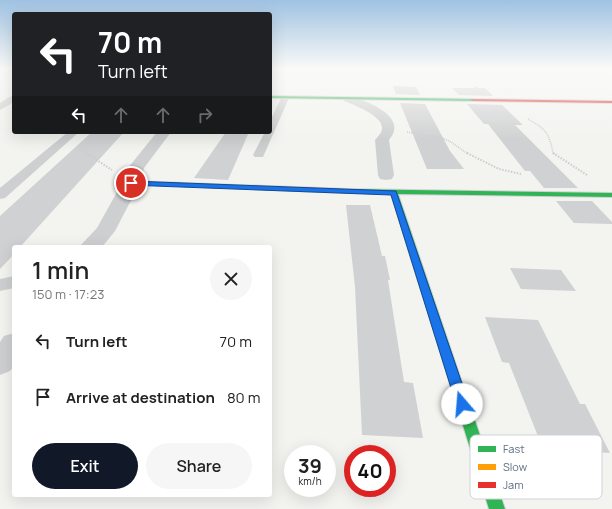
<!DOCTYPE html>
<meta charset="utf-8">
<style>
body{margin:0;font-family:Manrope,sans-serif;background:#f6f6f6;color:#222;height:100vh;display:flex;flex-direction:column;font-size:15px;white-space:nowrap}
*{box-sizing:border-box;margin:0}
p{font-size:13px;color:#767676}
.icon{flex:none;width:22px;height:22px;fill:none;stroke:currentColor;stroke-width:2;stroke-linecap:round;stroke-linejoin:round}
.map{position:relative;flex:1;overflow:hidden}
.side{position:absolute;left:12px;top:245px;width:260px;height:252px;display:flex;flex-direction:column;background:#fff;border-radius:4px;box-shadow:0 4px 16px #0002}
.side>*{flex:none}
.guide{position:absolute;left:12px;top:12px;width:260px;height:122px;border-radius:4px;box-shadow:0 4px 16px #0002;background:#202124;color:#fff;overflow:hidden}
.speed{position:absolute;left:284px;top:445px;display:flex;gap:8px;font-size:20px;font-weight:700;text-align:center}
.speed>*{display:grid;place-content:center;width:52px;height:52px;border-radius:50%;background:#fff;box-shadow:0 4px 16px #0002;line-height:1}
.speed small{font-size:10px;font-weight:400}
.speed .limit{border:6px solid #d22;background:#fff;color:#111}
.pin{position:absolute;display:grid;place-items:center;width:34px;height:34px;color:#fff;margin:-17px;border:2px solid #fff;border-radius:50%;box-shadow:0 1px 4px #0007}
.me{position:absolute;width:44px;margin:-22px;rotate:342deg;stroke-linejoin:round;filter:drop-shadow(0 0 3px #0008)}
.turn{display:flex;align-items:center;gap:14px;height:84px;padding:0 20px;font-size:18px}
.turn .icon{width:52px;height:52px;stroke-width:2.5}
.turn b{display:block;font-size:28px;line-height:34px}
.lanes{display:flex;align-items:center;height:38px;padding:0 20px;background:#0003;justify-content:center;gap:20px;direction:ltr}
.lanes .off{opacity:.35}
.round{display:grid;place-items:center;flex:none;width:42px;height:42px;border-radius:21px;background:#f6f6f6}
.overview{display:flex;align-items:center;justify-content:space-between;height:68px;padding:0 20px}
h1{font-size:24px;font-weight:600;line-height:30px}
.primary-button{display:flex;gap:8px;margin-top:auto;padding:8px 20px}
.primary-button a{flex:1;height:46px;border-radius:24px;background:#111827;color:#fff;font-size:16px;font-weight:600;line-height:46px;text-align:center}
.primary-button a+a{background:#f6f6f6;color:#222}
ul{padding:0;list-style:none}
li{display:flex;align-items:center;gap:12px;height:56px;padding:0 20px}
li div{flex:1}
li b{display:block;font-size:15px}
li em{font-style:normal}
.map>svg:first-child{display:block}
.building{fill:#d0d1d2}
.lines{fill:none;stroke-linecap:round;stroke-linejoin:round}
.fast-casing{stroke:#cfd1d1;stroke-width:2}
.slow-casing{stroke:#cfd1d1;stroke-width:2}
.jam-casing{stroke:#cfd1d1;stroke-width:2}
.path-far1{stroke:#ccc;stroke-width:1.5;stroke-dasharray:1 1;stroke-linecap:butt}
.path{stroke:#ccc;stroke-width:2;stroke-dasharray:1.5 1.5;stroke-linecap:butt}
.lane{fill:#cecfd0;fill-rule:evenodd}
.street{fill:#cecfd0;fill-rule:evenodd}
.fast{fill:#30b455;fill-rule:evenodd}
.slow{fill:#ff9f0a;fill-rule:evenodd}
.jam{fill:#e5322d;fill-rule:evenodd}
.route{fill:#1a73e8;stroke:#114b97}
.key{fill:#fff;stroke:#cfd4da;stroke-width:1}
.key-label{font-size:11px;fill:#607084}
</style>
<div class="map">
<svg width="612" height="509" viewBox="0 0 612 509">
<rect width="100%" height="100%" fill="#f3f3f0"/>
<g class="building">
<path d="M393,86l23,1 4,8 -24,-1z"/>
<path d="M476,86l2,2h7l8,8 -34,-1 -7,-7h22z"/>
<path d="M400,103l25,1 25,47 14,18h-37z"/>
<path d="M467,104l35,1 21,20h-8l63,63h-34l-14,-17h-5l-37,-47h-4z"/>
<path d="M92,132h32l-104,115h-6v7l-14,15v-53z"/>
<path d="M226,132h23l-21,48 -34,-2z"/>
<path d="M556,201h36l20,21v2l-38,-1z"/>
<path d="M346,205h24l12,51h3l5,24h-2l16,102 9,1 10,55 -61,-3 -7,-148z"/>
<path d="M510,268l51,2 15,21 -55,-2z"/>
<path d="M485,317l53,3 42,84h5l25,49 -67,-4 -34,-86 -7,-1z"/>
</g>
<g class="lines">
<defs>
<g id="fast">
<path d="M270,96l203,3 2,1 -2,1 -203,-3z"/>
<path d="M344,189l268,4v4l-214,-3 107,315h-16l-98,-315 -44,-1h-3z"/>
</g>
<path id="slow" d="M131,181l216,8 4,2 -4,2 -218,-9v-2z"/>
<path id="jam" d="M471,99l141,2v2l-139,-2 -2,-1z"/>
</defs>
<use href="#fast" class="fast-casing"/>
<use href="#slow" class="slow-casing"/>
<use href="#jam" class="jam-casing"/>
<g class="path-far1">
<path d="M528,119c18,10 21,14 25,34l2,1"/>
<path d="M407,132l35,6 9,4 17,12"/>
<path d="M81,150l7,4"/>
</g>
<g class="path">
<path d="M86,153l26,17"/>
<path d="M467,153l32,16 22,5"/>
<path d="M553,153l34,22"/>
</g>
<g class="lane">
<path d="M11,96h3v6l-14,8v-7z"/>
<path d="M282,96h3l4,2 -26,59h-8l-2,-2 12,-23h5v-11z"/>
<path d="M68,132h11l-74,66 -5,1v-11z"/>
<path d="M14,276v12l-14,3v-12z"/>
</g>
<g class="street">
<path d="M348,96c18,4 62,21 41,44l5,35 -2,4 -6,1 -6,-1 -2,-4 -3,-35c3,-4 8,-8 7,-13 -1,-12 -28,-22 -38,-26l-2,-2 2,-2z"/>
<path d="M157,132h14l-27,36 -4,15 -25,48 -13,16h-23l18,-19 25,-45 6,-15z"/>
<path d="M14,333v33l-4,5 -10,4v-33l4,-6z"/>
</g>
<use href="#fast" class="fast"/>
<use href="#slow" class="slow"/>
<use href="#jam" class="jam"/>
</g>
<linearGradient id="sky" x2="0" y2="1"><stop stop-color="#9fc2e2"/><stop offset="0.49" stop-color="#fafaf8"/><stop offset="1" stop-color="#fafaf8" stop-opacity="0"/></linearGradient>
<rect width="612" height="140" fill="url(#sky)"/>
<path class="route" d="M131,181l265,10 73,213 -2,4 -5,1 -4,-1 -2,-4 -65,-209 -263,-10v-3z"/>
<rect x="470" y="435" width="132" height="64" rx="6" class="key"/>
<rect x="478" y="446" width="18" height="6" fill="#30b455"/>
<rect x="478" y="464" width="18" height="6" fill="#ff9f0a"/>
<rect x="478" y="482" width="18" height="6" fill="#e5322d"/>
<g class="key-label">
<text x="503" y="453">Fast</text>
<text x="503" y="471">Slow</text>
<text x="503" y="489">Jam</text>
</g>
</svg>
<div class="speed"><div>39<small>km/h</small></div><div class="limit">40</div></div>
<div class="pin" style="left:131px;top:183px;background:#d93025"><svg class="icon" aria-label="arrive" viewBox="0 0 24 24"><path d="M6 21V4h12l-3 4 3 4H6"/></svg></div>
<svg class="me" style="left:462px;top:404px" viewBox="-20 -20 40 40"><circle r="19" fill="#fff"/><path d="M0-13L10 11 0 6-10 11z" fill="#1a73e8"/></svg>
<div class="guide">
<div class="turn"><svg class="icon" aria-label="left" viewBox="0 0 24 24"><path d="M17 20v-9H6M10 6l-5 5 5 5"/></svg><div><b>70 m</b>Turn left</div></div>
<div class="lanes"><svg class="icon" aria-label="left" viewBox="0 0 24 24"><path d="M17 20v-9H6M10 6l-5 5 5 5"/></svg><svg class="icon off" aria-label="ahead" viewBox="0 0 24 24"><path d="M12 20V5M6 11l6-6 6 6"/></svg><svg class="icon off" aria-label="ahead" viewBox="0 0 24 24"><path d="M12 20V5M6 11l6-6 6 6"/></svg><svg class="icon off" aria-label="right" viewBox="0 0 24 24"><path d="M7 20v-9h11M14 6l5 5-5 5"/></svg></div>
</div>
<section class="side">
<div class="overview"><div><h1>1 min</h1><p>150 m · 17:23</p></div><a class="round"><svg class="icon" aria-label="close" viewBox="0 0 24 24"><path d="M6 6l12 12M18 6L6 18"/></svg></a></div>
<ul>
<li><svg class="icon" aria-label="left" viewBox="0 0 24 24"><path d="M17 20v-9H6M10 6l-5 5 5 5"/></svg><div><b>Turn left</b></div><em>70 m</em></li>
<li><svg class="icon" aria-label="arrive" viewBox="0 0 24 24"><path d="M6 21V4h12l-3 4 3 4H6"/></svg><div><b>Arrive at destination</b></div><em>80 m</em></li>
</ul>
<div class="primary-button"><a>Exit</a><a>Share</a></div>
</section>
</div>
